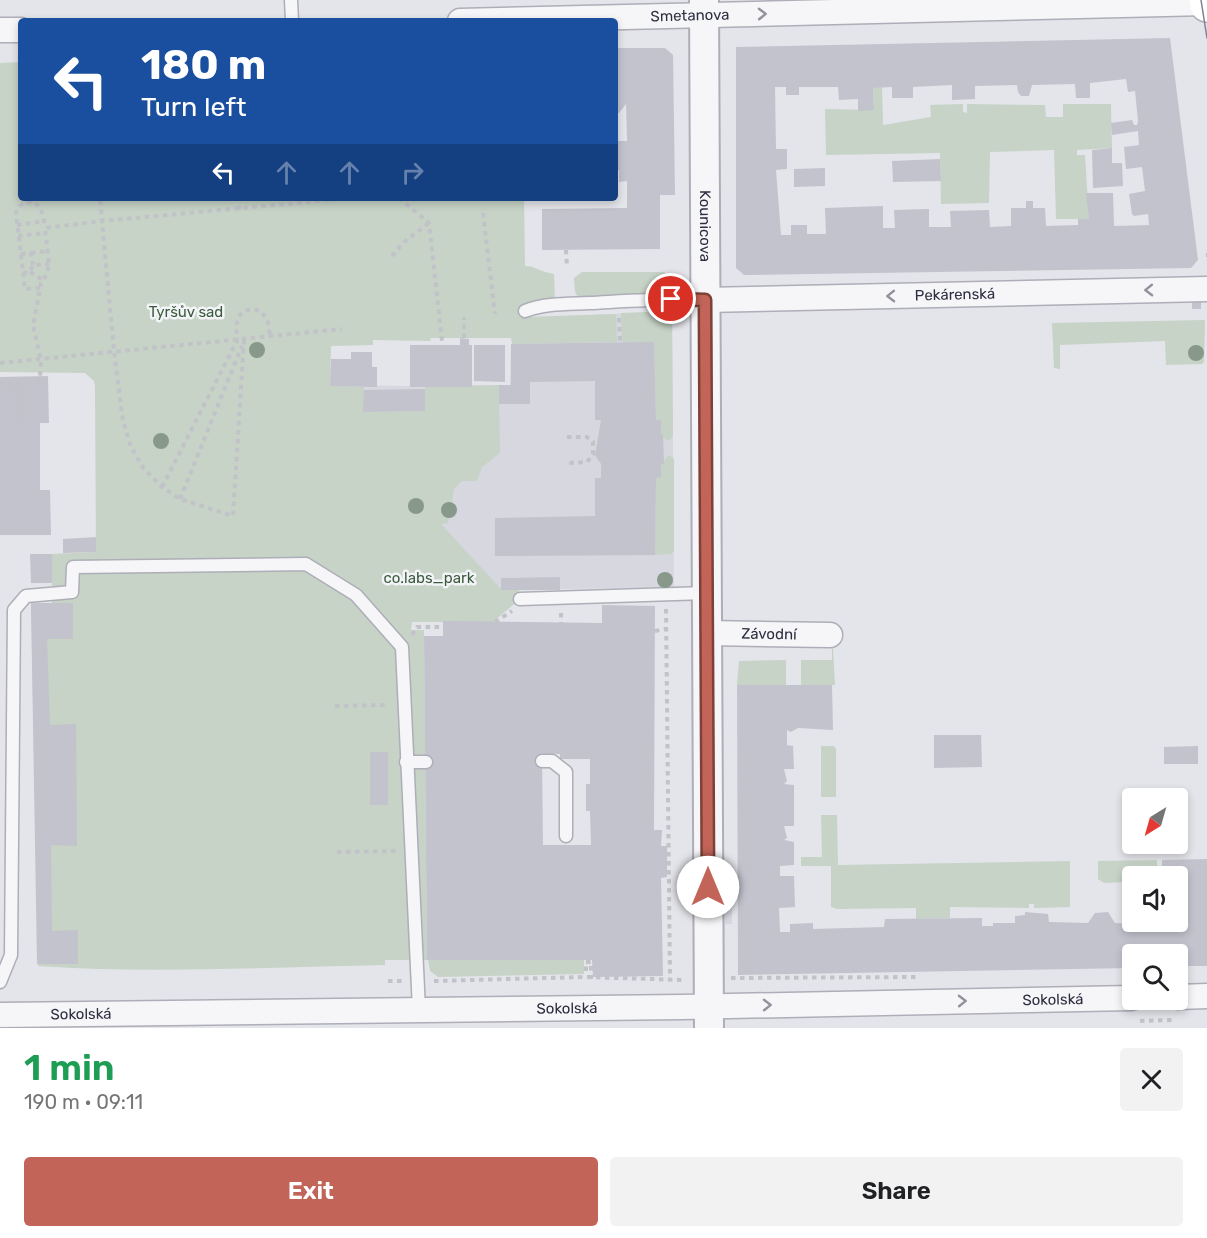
<!DOCTYPE html>
<meta charset="utf-8">
<style>
body{margin:0;font-family:Rubik,sans-serif;background:#f2f2f2;color:#202124;height:100vh;display:flex;flex-direction:column;font-size:22px;white-space:nowrap}
*{box-sizing:border-box;margin:0}
p{font-size:20px;color:#757577}
.icon{flex:none;width:33px;height:33px;fill:none;stroke:currentColor;stroke-width:2;stroke-linecap:round;stroke-linejoin:round}
.map{position:relative;height:1028px;overflow:hidden}
.panel{display:flex;flex-direction:column;background:#fff;flex:1}
.panel>*{flex:none}
.guide{position:absolute;left:18px;top:18px;width:600px;height:183px;border-radius:6px;box-shadow:0 3px 9px #0003;background:#1a4fa0;color:#fff;overflow:hidden}
.needle{width:39px;rotate:217deg}
.controls{position:absolute;left:1122px;top:788px;display:grid;gap:12px}
.controls a{display:grid;place-items:center;width:66px;height:66px;border-radius:6px;background:#fff;box-shadow:0 3px 9px #0003;font-size:30px}
.pin{position:absolute;display:grid;place-items:center;width:51px;height:51px;color:#fff;margin:-26px;border:3px solid #fff;border-radius:50%;box-shadow:0 2px 6px #0007}
.me{position:absolute;width:66px;margin:-33px;rotate:0deg;stroke-linejoin:round;filter:drop-shadow(0 0 4px #0008)}
.turn{display:flex;align-items:center;gap:21px;height:126px;padding:0 24px;font-size:27px}
.turn .icon{width:78px;height:78px;stroke-width:2.5}
.turn b{display:block;font-size:42px;line-height:51px}
.lanes{display:flex;align-items:center;height:57px;padding:0 24px;background:#0003;justify-content:center;gap:30px;direction:ltr}
.lanes .off{opacity:.35}
.round{display:grid;place-items:center;flex:none;width:63px;height:63px;border-radius:6px;background:#f2f2f2}
.summary{display:flex;align-items:center;justify-content:space-between;height:102px;padding:0 24px}
h1{font-size:36px;font-weight:600;line-height:45px;color:#1e9e55}
.primary-button{display:flex;gap:12px;margin-top:auto;padding:12px 24px}
.primary-button a{flex:1;height:69px;border-radius:6px;background:#c26457;color:#fff;font-size:24px;font-weight:600;line-height:69px;text-align:center}
.primary-button a+a{background:#f2f2f2;color:#202124}
.map>svg:first-child{display:block}
.built{fill:#d6d7df}
.green{fill:#c6d3c6}
.building{fill:#c2c3cd;fill-rule:evenodd}
.lines{fill:none;stroke-linecap:round;stroke-linejoin:round}
.service-casing{stroke:#adaeb7;stroke-width:15}
.minor-casing{stroke:#adaeb7;stroke-width:27}
.tertiary-casing{stroke:#adaeb7;stroke-width:32}
.secondary-casing{stroke:#adaeb7;stroke-width:36}
.path{stroke:#c2c2c9;stroke-width:4;stroke-dasharray:4.5 4.5;stroke-linecap:butt}
.service{stroke:#f6f6f9;stroke-width:12}
.minor{stroke:#f6f6f9;stroke-width:24}
.tertiary{stroke:#f6f6f9;stroke-width:28}
.secondary{stroke:#fff;stroke-width:33}
.tram{stroke:#7f8192;stroke-width:1.5}
.tree{fill:#88998b}
.oneway{stroke:#92929d}
.route-casing{stroke:#7e4139;stroke-width:15}
.route{stroke:#c26457;stroke-width:10}
.labels{text-anchor:middle;stroke-width:5;stroke-linejoin:round;paint-order:stroke}
.street-label{font-size:15px;fill:#2d2f41;stroke:#f3f4f8}
.park-label{font-size:15px;fill:#3c5b3e;stroke:#f3f4f8}
</style>
<div class="map">
<svg width="1207" height="1028" viewBox="0 0 1207 1028">
<rect width="100%" height="100%" fill="#e4e5ea"/>
<g class="built">
<path d="M672,311l2,276 -173,3 -225,-206 196,3v-2h38l1,-41h15l-1,-26z"/>
<rect x="725" y="890" width="7" height="34"/>
</g>
<g class="green">
<path d="M21,62v136h503l1,68c10,0 18,7 29,8l1,26 -30,3 1,14 90,-3 1,28 -105,2 -1,-6h-80l-1,3 -57,-1v5l-42,1 -1,40 34,1v25l61,-1v-24l74,-2 1,68 -18,14 -5,14h-15l-8,8 -6,34 -7,1 60,65 18,1 1,9 -27,23h-81l-1,8h13l3,330h-42v5c-116,2 -232,9 -347,1l-7,-363h21v-49l44,-2 -1,-166 -1,-5 -9,-8 -85,-1v-309z"/>
<path d="M882,87l1,38 48,-8 -1,-12 33,-1v8l4,1v-9l78,1 1,12h17v-13h48l1,44 -35,2v5h8l4,64h-33l-2,-69 -64,2 -1,51 -48,1 -1,-51 -114,2 -1,-46 49,1 -1,-22z"/>
<path d="M582,272h82l8,7v7l-8,8 -86,3 -3,-5 -1,-14z"/>
<path d="M672,311l1,126 -6,4 -6,-7v-14h-5l-2,-77 -32,-1 -1,-29z"/>
<path d="M1205,320l-1,42 -2,2 -36,1 -1,-24 -105,4v24l-6,-1 -2,-45z"/>
<path d="M669,455l5,4v92l-3,3 -16,1 1,-77 5,-1v-13z"/>
<path d="M832,628l3,57h-34v-25h31z"/>
<path d="M739,661l47,-1v25h-49z"/>
<path d="M821,746h13l2,3v48h-15z"/>
<path d="M821,815h16l1,50 232,-4v46l-36,1v-4h-5v4l-79,-1v11l-34,1v-11l-79,1 -6,-2v-41h-30v-9h21z"/>
<path d="M1157,860v16h-25v3h-5v3l-23,1 -6,-4v-18z"/>
<path d="M584,959v15l-146,3 -8,-6 -2,-11z"/>
</g>
<g class="building">
<path d="M1170,38l28,222 -7,8 -447,7 -8,-7v-221zM1126,79l2,13 7,-1 3,30 -1,4h-3l-2,-5 -21,3 1,12 26,-4 1,14 -15,2 2,22 16,-2 3,24 -16,3 3,20 2,2 14,-2 1,11 -35,1 -1,-33h-27l3,26h-11v6l-32,1 -1,-18h-12v-7h-7v7h-15v18l-21,1 -1,-17 -39,1 1,16h-22v-18l-35,1 1,18h-12v-22l-58,2 1,26h-19v-9h-16v10h-10l-5,-65 11,-1v-20h-11l-1,-62h11v8h13v-8h39l1,13 19,-1v12l16,-1 -1,-22 19,-1v11h21v-11l39,-2v15l23,-1v-13l42,-1 1,7 3,4h8l3,-11 43,-1 1,14h14v-15z"/>
<path d="M615,48h50l8,7 2,140h-15v54l-118,1v-41l85,-1v-27l-8,1v-12h-4l3,-29h9l-1,-37 -7,9h-4z"/>
<path d="M1112,148v15h10l1,23 -30,2 -1,-38z"/>
<path d="M940,159l1,22 -48,1 -1,-21z"/>
<path d="M825,168v18l-31,1v-18z"/>
<rect x="1192" y="302" width="9" height="7"/>
<path d="M460,338l9,1v6h3v42h-62v-42h50z"/>
<path d="M654,342l2,78h5v14h2l1,30h-3v13l-5,1 -1,77 -160,1v-38l100,-2v-38h6v-14l-6,-9 6,-35h-6v-39l-65,1v22h-31v-19h12v-41z"/>
<path d="M474,345h31v37l-31,-1z"/>
<path d="M351,352h21v15h5v20l-47,-1 1,-27h20z"/>
<path d="M48,376l1,47h-9v67h10l1,45h-51v-158z"/>
<path d="M425,389v22l-62,1 1,-22z"/>
<path d="M96,537v15l-33,1v-14z"/>
<path d="M30,554h22v29h-21z"/>
<path d="M560,577v13h-59v-12z"/>
<path d="M31,603h42v36h-26l3,86 26,-1 1,122 -26,-1 1,86 26,-1v34h-41z"/>
<path d="M602,605l53,1 -1,224h8l-1,16h6v31l-6,1 2,98 -70,1 -1,-17h-165l-3,-324h19v-15l159,2zM542,754h18v5h30v25h-4v27h4l1,34h-48z"/>
<path d="M737,685h95l1,45 -35,-2 -7,4 -4,-2v15l6,1 1,23h-10l3,12 -3,3 10,1v41h-10l3,12 -3,2 10,2v23l-14,1v10h14l1,31 -16,1 1,24h10v-8l23,-1v6l71,-2 1,-8 97,-1v8h11v-3h22v-7l10,-1v-3l23,2 1,8 39,1 7,-10 13,-1 7,11 52,2v-4h11v-45h-16v-16l45,-1v107h-29v-12h-46v14l-394,7z"/>
<path d="M934,735h47l1,32 -48,1z"/>
<path d="M1198,746v18h-34v-17z"/>
<rect x="370" y="752" width="18" height="53"/>
</g>
<g class="lines">
<defs>
<g id="service">
<path d="M291,0l1,21"/>
<path d="M525,311c20,-8 43,-7 64,-8 39,-2 77,-5 116,-3"/>
<path d="M520,599l186,-6"/>
<path d="M542,761h10l14,11v64"/>
<path d="M406,762h20"/>
<path d="M0,982l11,-27 3,-345 12,-14 46,-4 1,-25 233,-3 50,31 46,52 17,363"/>
</g>
<g id="minor">
<path id="s1" d="M460,21l747,-18"/>
<path d="M0,30h21"/>
<path id="s2" d="M705,300l502,-11"/>
<path id="s3" d="M707,633l123,2"/>
<path d="M1178,997l29,-1"/>
<path id="s4" d="M0,1015l682,-8 450,-9"/>
</g>
<g id="tertiary">
<path id="s5" d="M704,0l5,1028"/>
</g>
<path id="secondary" d="M1206,0l1,5"/>
</defs>
<use href="#service" class="service-casing"/>
<use href="#minor" class="minor-casing"/>
<use href="#tertiary" class="tertiary-casing"/>
<use href="#secondary" class="secondary-casing"/>
<g class="path">
<path d="M399,198l30,25 14,127"/>
<path d="M239,210l2,-12"/>
<path d="M483,213l12,101"/>
<path d="M17,225l27,-4"/>
<path d="M18,236l27,-3"/>
<path d="M566,250l1,17"/>
<path d="M31,253l17,-2"/>
<path d="M21,254l10,-1 2,12"/>
<path d="M1206,255h1"/>
<path d="M392,256l12,-14 25,-19"/>
<path d="M30,272l13,8"/>
<path d="M23,273l7,-1 3,-7 16,-1"/>
<path d="M40,288l-15,1 -9,-76 3,-7 13,-5c11,6 11,16 13,27"/>
<path d="M619,318l1,24"/>
<path d="M464,338v-21"/>
<path d="M244,340l-11,176 -53,-17 -18,-12 -18,-18 -13,-22 -8,-26 -9,-70 -12,-130 249,-23"/>
<path d="M0,363l342,-34"/>
<path d="M0,384h17l1,39"/>
<path d="M17,384l18,-2 5,-4 1,-18 -8,-34 8,-43 6,-9 2,-10 -4,-36 57,-7 -2,-23"/>
<path d="M567,437h20l6,5v12l-6,8 -20,1"/>
<path d="M162,487l75,-146c-2,-20 0,-36 24,-30l7,11 2,14"/>
<path d="M180,499l62,-153"/>
<path d="M666,609l4,371"/>
<path d="M561,613v10"/>
<path d="M495,622l17,-11"/>
<path d="M655,631l10,-2"/>
<path d="M412,635l5,-8h26"/>
<path d="M335,706l53,-1"/>
<path d="M337,852l60,-1"/>
<path d="M586,971v-9h5v17"/>
<path d="M731,978l188,-1"/>
<path d="M388,981h15"/>
<path d="M434,981l150,-4 100,3"/>
<path d="M1140,1021l34,-1"/>
</g>
<use href="#service" class="service"/>
<use href="#minor" class="minor"/>
<use href="#tertiary" class="tertiary"/>
<use href="#secondary" class="secondary"/>
<path class="tram" d="M1201,0l6,38"/>
</g>
<g class="tree">
<circle cx="257" cy="350" r="8"/>
<circle cx="1196" cy="353" r="8"/>
<circle cx="161" cy="441" r="8"/>
<circle cx="416" cy="506" r="8"/>
<circle cx="449" cy="510" r="8"/>
<circle cx="665" cy="580" r="8"/>
</g>
<defs><path id="oneway-chevron" d="M-2-3.5L2.5 0L-2 3.5" fill="none" stroke-width="1.6" stroke-linecap="round" stroke-linejoin="round" transform="scale(1.5)"/></defs>
<g class="oneway">
<use href="#oneway-chevron" transform="translate(762 14) rotate(-1)"/>
<use href="#oneway-chevron" transform="translate(1149 290) rotate(179)"/>
<use href="#oneway-chevron" transform="translate(891 296) rotate(179)"/>
<use href="#oneway-chevron" transform="translate(962 1001) rotate(-1)"/>
<use href="#oneway-chevron" transform="translate(767 1005) rotate(-1)"/>
</g>
<g class="lines">
<defs>
<path id="route" d="M671,299l34,1 3,587"/>
</defs>
<use href="#route" class="route-casing"/>
<use href="#route" class="route"/>
</g>
<g class="labels">
<g class="street-label">
<text dy="5" stroke="none"><textPath href="#s1" startOffset="230">Smetanova</textPath></text>
<text dy="5" stroke="none"><textPath href="#s5" startOffset="226">Kounicova</textPath></text>
<text dy="5" stroke="none"><textPath href="#s2" startOffset="250">Pekárenská</textPath></text>
<text dy="5" stroke="none"><textPath href="#s3" startOffset="62">Závodní</textPath></text>
<text dy="5" stroke="none"><textPath href="#s4" startOffset="1053">Sokolská</textPath></text>
<text dy="5" stroke="none"><textPath href="#s4" startOffset="567">Sokolská</textPath></text>
<text dy="5" stroke="none"><textPath href="#s4" startOffset="81">Sokolská</textPath></text>
</g>
<g class="park-label">
<text x="186" y="317">Tyršův sad</text>
<text x="429" y="583">co.labs_park</text>
</g>
</g>
</svg>
<div class="controls">
<a><svg class="needle" viewBox="-14 -14 28 28"><path d="M0-13l5 13h-10z" fill="#e53935"/><path d="M0 13l5-13h-10z" fill="#757577"/></svg></a>
<a><svg class="icon" aria-label="sound" viewBox="0 0 24 24"><path d="M4 9h4l5-4v14l-5-4H4zM17 9q2 3 0 6"/></svg></a>
<a><svg class="icon" aria-label="search" viewBox="0 0 24 24"><circle cx="10" cy="10" r="6"/><path d="M15 15l6 6"/></svg></a>
</div>
<div class="pin" style="left:671px;top:299px;background:#d93025"><svg class="icon" aria-label="arrive" viewBox="0 0 24 24"><path d="M6 21V4h12l-3 4 3 4H6"/></svg></div>
<svg class="me" style="left:708px;top:887px" viewBox="-20 -20 40 40"><circle r="19" fill="#fff"/><path d="M0-13L10 11 0 6-10 11z" fill="#c26457"/></svg>
<div class="guide">
<div class="turn"><svg class="icon" aria-label="left" viewBox="0 0 24 24"><path d="M17 20v-9H6M10 6l-5 5 5 5"/></svg><div><b>180 m</b>Turn left</div></div>
<div class="lanes"><svg class="icon" aria-label="left" viewBox="0 0 24 24"><path d="M17 20v-9H6M10 6l-5 5 5 5"/></svg><svg class="icon off" aria-label="ahead" viewBox="0 0 24 24"><path d="M12 20V5M6 11l6-6 6 6"/></svg><svg class="icon off" aria-label="ahead" viewBox="0 0 24 24"><path d="M12 20V5M6 11l6-6 6 6"/></svg><svg class="icon off" aria-label="right" viewBox="0 0 24 24"><path d="M7 20v-9h11M14 6l5 5-5 5"/></svg></div>
</div>
</div>
<section class="panel">
<div class="summary"><div><h1>1 min</h1><p>190 m · 09:11</p></div><a class="round"><svg class="icon" aria-label="close" viewBox="0 0 24 24"><path d="M6 6l12 12M18 6L6 18"/></svg></a></div>
<div class="primary-button"><a>Exit</a><a>Share</a></div>
</section>
